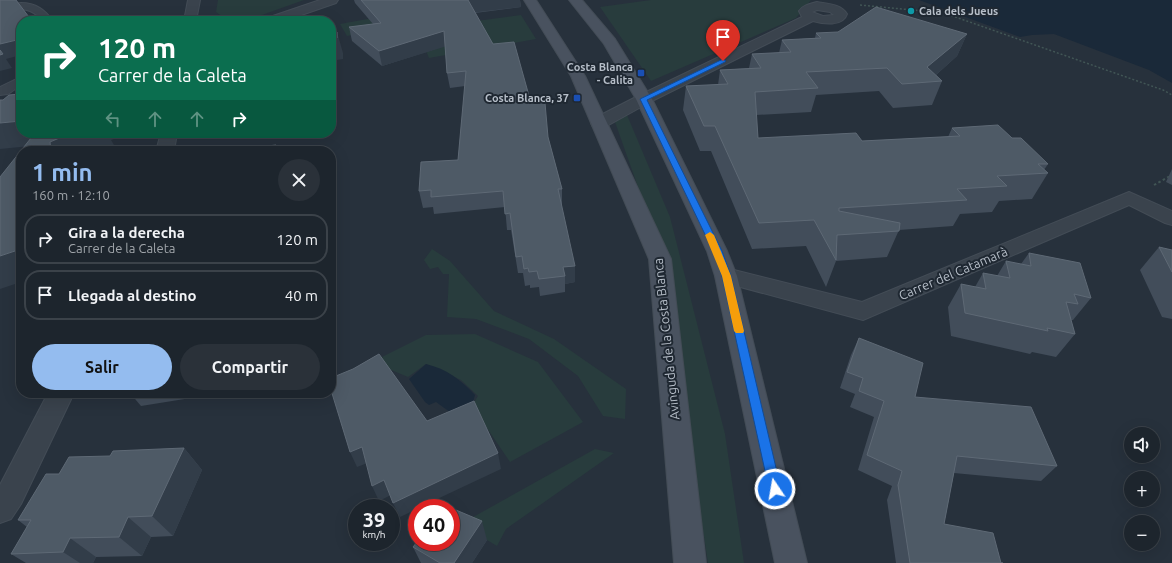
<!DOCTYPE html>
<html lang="es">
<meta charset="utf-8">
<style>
body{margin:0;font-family:Ubuntu,sans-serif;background:#2a3139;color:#f1f3f6;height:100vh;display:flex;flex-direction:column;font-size:15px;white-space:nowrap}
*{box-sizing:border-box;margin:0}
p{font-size:13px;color:#a0a5aa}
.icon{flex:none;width:22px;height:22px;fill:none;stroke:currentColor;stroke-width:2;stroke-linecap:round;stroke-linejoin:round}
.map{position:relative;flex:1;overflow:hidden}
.panel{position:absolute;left:16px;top:146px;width:320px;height:252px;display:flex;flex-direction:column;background:#1d252d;border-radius:16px;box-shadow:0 4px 16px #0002,0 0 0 1px #3b4249}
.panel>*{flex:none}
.top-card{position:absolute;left:16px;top:16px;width:320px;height:122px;border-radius:16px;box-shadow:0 4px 16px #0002,0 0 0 1px #3b4249;background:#0b6e4f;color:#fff;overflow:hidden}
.tools{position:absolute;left:1124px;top:427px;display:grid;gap:8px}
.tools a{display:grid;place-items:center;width:36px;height:36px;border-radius:50%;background:#1d252d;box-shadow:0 4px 16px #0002,0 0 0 1px #3b4249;font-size:20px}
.speed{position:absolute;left:348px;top:499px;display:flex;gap:8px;font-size:20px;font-weight:700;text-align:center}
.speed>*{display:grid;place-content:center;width:52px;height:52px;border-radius:50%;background:#1d252d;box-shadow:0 4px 16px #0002,0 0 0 1px #3b4249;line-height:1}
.speed small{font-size:10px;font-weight:400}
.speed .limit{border:6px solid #d22;background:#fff;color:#111}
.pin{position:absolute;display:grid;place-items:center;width:34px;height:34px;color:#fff;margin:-41px -17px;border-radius:50% 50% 50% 0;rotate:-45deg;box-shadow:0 0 4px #0007}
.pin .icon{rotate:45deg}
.me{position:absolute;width:44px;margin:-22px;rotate:348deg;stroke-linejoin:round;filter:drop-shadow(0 0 3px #0008)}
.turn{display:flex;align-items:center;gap:14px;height:84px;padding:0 16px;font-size:18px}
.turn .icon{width:52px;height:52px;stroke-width:2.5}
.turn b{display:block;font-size:28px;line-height:34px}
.lanes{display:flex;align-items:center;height:38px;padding:0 16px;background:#0003;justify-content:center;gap:20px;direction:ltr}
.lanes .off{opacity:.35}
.round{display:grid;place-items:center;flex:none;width:42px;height:42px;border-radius:21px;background:#2a3139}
.head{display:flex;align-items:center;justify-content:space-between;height:68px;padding:0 16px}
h1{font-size:24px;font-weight:700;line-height:30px;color:#94bcef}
.cta{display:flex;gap:8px;margin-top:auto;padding:8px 16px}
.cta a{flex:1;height:46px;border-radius:24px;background:#94bcef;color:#111;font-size:16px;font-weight:700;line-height:46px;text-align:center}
.cta a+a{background:#2a3139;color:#f1f3f6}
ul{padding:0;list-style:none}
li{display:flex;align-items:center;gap:12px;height:50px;margin:0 8px 6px;padding:0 8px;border:2px solid #3b4249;border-radius:16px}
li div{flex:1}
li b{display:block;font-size:15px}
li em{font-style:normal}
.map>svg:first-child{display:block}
.green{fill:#283c3d}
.water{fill:#1a2939}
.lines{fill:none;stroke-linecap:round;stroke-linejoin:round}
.lane-casing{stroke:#434c56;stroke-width:2}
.street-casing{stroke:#434c56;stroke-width:2}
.secondary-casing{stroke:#434c56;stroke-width:2}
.path-far1{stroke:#415555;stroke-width:1.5;stroke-dasharray:2 2;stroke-linecap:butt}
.path{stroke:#415555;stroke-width:2;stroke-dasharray:2.5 2.5;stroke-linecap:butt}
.lane{fill:#3a434d;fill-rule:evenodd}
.street{fill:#3a434d;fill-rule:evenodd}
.secondary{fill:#49525f;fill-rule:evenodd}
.wall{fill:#424d5a}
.shaded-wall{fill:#323d49}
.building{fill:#4e5a66;stroke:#5e6975}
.route{fill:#1a73e8;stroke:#114b97}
.slow{fill:#f59e0b}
.culture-dot{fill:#0f9aa8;stroke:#1f2832;stroke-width:1.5}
.transit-dot{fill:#1a4fb4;stroke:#1f2832;stroke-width:1.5}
.labels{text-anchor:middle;stroke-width:4;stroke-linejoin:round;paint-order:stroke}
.far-poi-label{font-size:11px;font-weight:bold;fill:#b6bec8;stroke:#1f2832;text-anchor:end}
.street-label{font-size:13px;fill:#b6bec8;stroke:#1f2832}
</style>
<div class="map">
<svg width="1172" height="563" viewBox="0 0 1172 563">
<rect width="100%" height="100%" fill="#27313c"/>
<g class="green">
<path d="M218,0h86l-45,16 -30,5 -13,-9z"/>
<path d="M651,0h160l-15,18 -145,63 -51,-74z"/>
<path d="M400,13l8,11 -61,12 -7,-12z"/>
<path d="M521,15l15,24 -107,19 -12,-29z"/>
<path d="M627,115l43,102 55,217 19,129h-36l-48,-314 -45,-127z"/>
<path d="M432,249l18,12 44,50 60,28 72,50 -1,30 -22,-3 -25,-40 -49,-37 -53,-20 -29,-2 2,-43h-6l-5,-7 -8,2 -6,-9z"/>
<path d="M475,334l63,28 45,60 -73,40 -38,-56 6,-10 -17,-16 -35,-16 -18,13 -24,-10 -2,-10 44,-22z"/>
<path d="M595,449l19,4 -108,76 -9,17 -10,-6 -21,-19z"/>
</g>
<g class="water">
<path d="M919,0h253v83l-23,-13 -95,-36 -22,1 -12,2z"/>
<path d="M426,364c21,5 35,16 49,31l-3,11 -18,9 -18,-13 -7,3 -4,-3 -16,-23z"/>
</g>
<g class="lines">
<defs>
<g id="lane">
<path d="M21,3c15,0 24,7 32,18h-10c-14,-16 -24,-12 -43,-9v-6z"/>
<path d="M21,77v8l-13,9 -8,1v-8z"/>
</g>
<g id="street">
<path d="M188,0h12l-4,21h-12z"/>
<path d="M320,0h18l-2,3 -52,18h-18l1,-3z"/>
<path d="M817,2c11,2 24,2 30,12 -4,13 -24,10 -34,7l-163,81 -45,25 -6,1 -6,-1 -2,-4 2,-4 45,-23 164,-79 -3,-6c4,-6 11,-7 18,-9zM817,10l13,2 4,3 -11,1 -11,-4z"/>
<path d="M161,133h16l-3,18h-18z"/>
<path d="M1129,192l43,19v14l-7,-2 -36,-18 -266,115 -145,-39 -3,-5 3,-5 8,-3 136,34z"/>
<path d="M48,393h26l-53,111 -10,15 -11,4v-38z"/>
</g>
<g id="secondary">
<path d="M524,0h12l49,76 86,183 35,304h-32l-25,-304 -78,-183z"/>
<path d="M569,0h13l33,39 37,60 75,152 10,25 70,287h-32l-60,-287 -8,-25 -71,-152 -32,-55z"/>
</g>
</defs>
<use href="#lane" class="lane-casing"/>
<use href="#street" class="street-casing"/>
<use href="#secondary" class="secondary-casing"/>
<path class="path-far1" d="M860,5l84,8 219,77 9,5"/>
<path class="path" d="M1154,185l18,-10"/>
<use href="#lane" class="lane"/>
<use href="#street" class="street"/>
<use href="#secondary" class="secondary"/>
</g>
<g class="wall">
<path d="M354,0h166l1,7 -46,6 18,31 38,59 17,34 14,52v16h-1l14,77 -10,2v8l-25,4 -1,-9 -9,1v-3l-5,1 -2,-13h-5l-7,-43h-4l-2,-23 -71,7 -1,-7 -10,1 -4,-17 39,-31 7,-74 -15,2 -3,-15 -2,-27 -63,20 -30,-25 -3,-14 24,-3 -18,-21z"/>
<path d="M816,33l151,1 -10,22 -21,19 6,6 -10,24 -39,3 -14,-17 -63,4 -5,17 -55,3 2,23 104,3 86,-4 4,-9 60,10 36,26 -4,6 4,3 -16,26 -33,2 -7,11 -32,2 -7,12 -54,4 -12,27 -51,4 -10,26 -20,-41 -54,3 -41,-98h-11l-17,-41 3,-24 32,-1 2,-15 29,-2 3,-14 27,-1 3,-13 33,-2z"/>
<path d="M1172,169v16l-6,-3z"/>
<path d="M1159,247l13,3v69l-10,-2 -22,-47z"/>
<path d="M1029,253l62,45 -18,22h-2l4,14 -19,23 -24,-5 -2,2 -79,-18 -3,-29 13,-23 14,3 8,-14 14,3 9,-15 15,3z"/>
<path d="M859,338l56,59 142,69 -16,15 -87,-8 -10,51 57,39h2h-107l-9,-63 5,-14 -34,-16 16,-53 -24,-10 5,-13 -15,-6 11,-33z"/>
<path d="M130,393h92l-81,13z"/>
<path d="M184,448l18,22 -29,66 -22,1 -9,19 -46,1 -3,6h-67l-15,-9 16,-27 -9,-7 41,-46 51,-18z"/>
<path d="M487,540l-15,23h-51l-8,-16z"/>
</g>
<g class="shaded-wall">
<path d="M468,0h52l1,7 -51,6z"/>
<path d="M444,31l3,15 -65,20 -3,-15z"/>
<path d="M337,32l6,21v6l-12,2v-22z"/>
<path d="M967,34l-10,22 -29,26 -1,-15z"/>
<path d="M21,39v16l-15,4 6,9 -12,3v-27z"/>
<path d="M21,121v12h91h-1l3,6 -3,1 3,5 -13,6h-50l-1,-7 -50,5v-26z"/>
<path d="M276,145l3,6h-4z"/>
<path d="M18,205h3v23z"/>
<path d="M21,249v33l-21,7v-33z"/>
<path d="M575,266v16l-10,2v-8l-2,-9z"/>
<path d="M362,447l8,15 -13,5 -7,-15z"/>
<path d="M184,448l18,22 -29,66 -21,-20z"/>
<path d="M498,453l3,16 -83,39h-1v1l-17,8 -7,-14z"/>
<path d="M384,480l7,15 -12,6 -7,-15z"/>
<path d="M128,517l23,20 -9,19 -23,-19z"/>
<path d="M482,521l5,19 -15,23h-18z"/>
<path d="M70,538l26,19 -3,6h-13l-17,-11z"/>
</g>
<g class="building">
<path d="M0,0h16l16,21h-11v18l-21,5z"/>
<path d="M361,0h107l25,44 21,-2 17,61h14l3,34 14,52h-4l17,77 -12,1 2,9 -26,3 -2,-8 -8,1 -1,-4 -4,1 -2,-13 -6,1 -6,-44 -5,1 -2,-23 -72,6v-7l-12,1 2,-29 37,-2 8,-89 -19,2 -3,-42 -65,20 -30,-24 32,-4z"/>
<path d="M876,7l91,27 -40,33 15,14 -40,3 -15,-16 -81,4 12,16 -63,4 3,46 98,-5 6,8 98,-5 -8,-8 46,-3 14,13h9l27,26h-10l10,9 -51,3 10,10 -50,3 10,11 -128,8v3l61,12 -1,8 -62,4 -1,25 -22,-40 -55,3 -44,-97h-11l-18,-40 42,-2 -8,-14 41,-2 -9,-14 39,-2 -9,-12 39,-2 -5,-5 22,-1z"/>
<path d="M331,31l6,1v6l-6,1z"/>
<path d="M0,50l3,4 -3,1z"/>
<path d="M21,93v28l-21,2v-23h3l6,-5 11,-1z"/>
<path d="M35,133h36l-21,9 1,9h-30v54h-3l3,23v21l-21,7v-79z"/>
<path d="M276,145l-1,6h-49z"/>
<path d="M1159,247l13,3v22z"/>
<path d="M1029,253l51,10 11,35 -17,-4 4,10 -12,-2 9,32 -28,-6 1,3 -83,-18 -4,-29 25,5 -3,-16 27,5 -4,-17 25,5z"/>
<path d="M859,338l64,25 -8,34 116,10 26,59 -100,-10 -13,68 49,9 8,30h2h-93l-12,-78 4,-14 -35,-16 17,-54 -25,-10 4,-13 -16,-6z"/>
<path d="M379,354l48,67 47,-20 24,52 -105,50 -9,-23 -12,6 -10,-39 -12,5 -19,-62v-12l22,-9z"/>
<path d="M184,448l-32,68 -24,1 -9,20 -49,1 -7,14 -52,2 20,-34h-13l28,-46h13l10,-17 41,-1 3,-5z"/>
<path d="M444,505l38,16 -28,42h-14l-27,-16 4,-5h34v-34h-9z"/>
</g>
<path class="route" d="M723,59l3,2 -1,1 -78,38 75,151 9,25 50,213 -2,4 -4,2 -5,-2 -1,-4 -47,-213 -9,-25 -73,-152z"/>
<path class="slow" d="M710,232l4,3 17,41 13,55 -1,2h-7l-2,-2 -12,-55 -17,-41z"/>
<circle class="culture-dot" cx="911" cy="11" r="4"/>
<g class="transit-dot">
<rect x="637" y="69" width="8" height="8" rx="2"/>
<rect x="573" y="94" width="8" height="8" rx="2"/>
</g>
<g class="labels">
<g class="far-poi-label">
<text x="919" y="15" text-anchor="start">Cala dels Jueus</text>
<text x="633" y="71">Costa Blanca<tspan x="633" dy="13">- Calita</tspan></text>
<text x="569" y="102">Costa Blanca, 37</text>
</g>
<g class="street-label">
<text transform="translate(953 273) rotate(-23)" y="5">Carrer del Catamarà</text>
<text transform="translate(666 339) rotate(-96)" y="5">Avinguda de la Costa Blanca</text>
</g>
</g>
</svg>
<div class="tools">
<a><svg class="icon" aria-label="sound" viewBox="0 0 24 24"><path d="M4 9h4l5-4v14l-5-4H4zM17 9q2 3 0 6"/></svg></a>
<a>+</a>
<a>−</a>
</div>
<div class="speed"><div>39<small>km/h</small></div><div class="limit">40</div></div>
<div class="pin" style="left:723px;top:61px;background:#d93025"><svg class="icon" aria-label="arrive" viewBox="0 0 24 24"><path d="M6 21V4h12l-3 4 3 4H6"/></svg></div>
<svg class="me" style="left:775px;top:489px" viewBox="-20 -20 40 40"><circle r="17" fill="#1a73e8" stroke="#fff" stroke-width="3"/><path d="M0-11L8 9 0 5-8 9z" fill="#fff"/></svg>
<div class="top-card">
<div class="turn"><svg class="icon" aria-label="right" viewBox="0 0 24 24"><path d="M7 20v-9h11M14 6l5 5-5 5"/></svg><div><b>120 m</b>Carrer de la Caleta</div></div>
<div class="lanes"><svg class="icon off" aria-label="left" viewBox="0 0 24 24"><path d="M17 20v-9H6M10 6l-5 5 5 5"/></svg><svg class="icon off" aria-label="ahead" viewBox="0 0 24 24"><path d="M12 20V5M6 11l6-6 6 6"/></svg><svg class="icon off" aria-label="ahead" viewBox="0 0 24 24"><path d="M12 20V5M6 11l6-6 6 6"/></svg><svg class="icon" aria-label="right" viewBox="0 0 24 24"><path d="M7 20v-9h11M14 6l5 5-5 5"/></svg></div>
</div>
<section class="panel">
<div class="head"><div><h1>1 min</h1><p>160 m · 12:10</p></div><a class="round"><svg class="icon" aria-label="close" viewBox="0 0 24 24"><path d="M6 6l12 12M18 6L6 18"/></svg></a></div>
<ul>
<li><svg class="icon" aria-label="right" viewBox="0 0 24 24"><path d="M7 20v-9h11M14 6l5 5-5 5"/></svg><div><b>Gira a la derecha</b><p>Carrer de la Caleta</p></div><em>120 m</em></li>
<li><svg class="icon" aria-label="arrive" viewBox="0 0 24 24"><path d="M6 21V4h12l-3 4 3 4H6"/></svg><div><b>Llegada al destino</b></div><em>40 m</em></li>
</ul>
<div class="cta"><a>Salir</a><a>Compartir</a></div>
</section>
</div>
